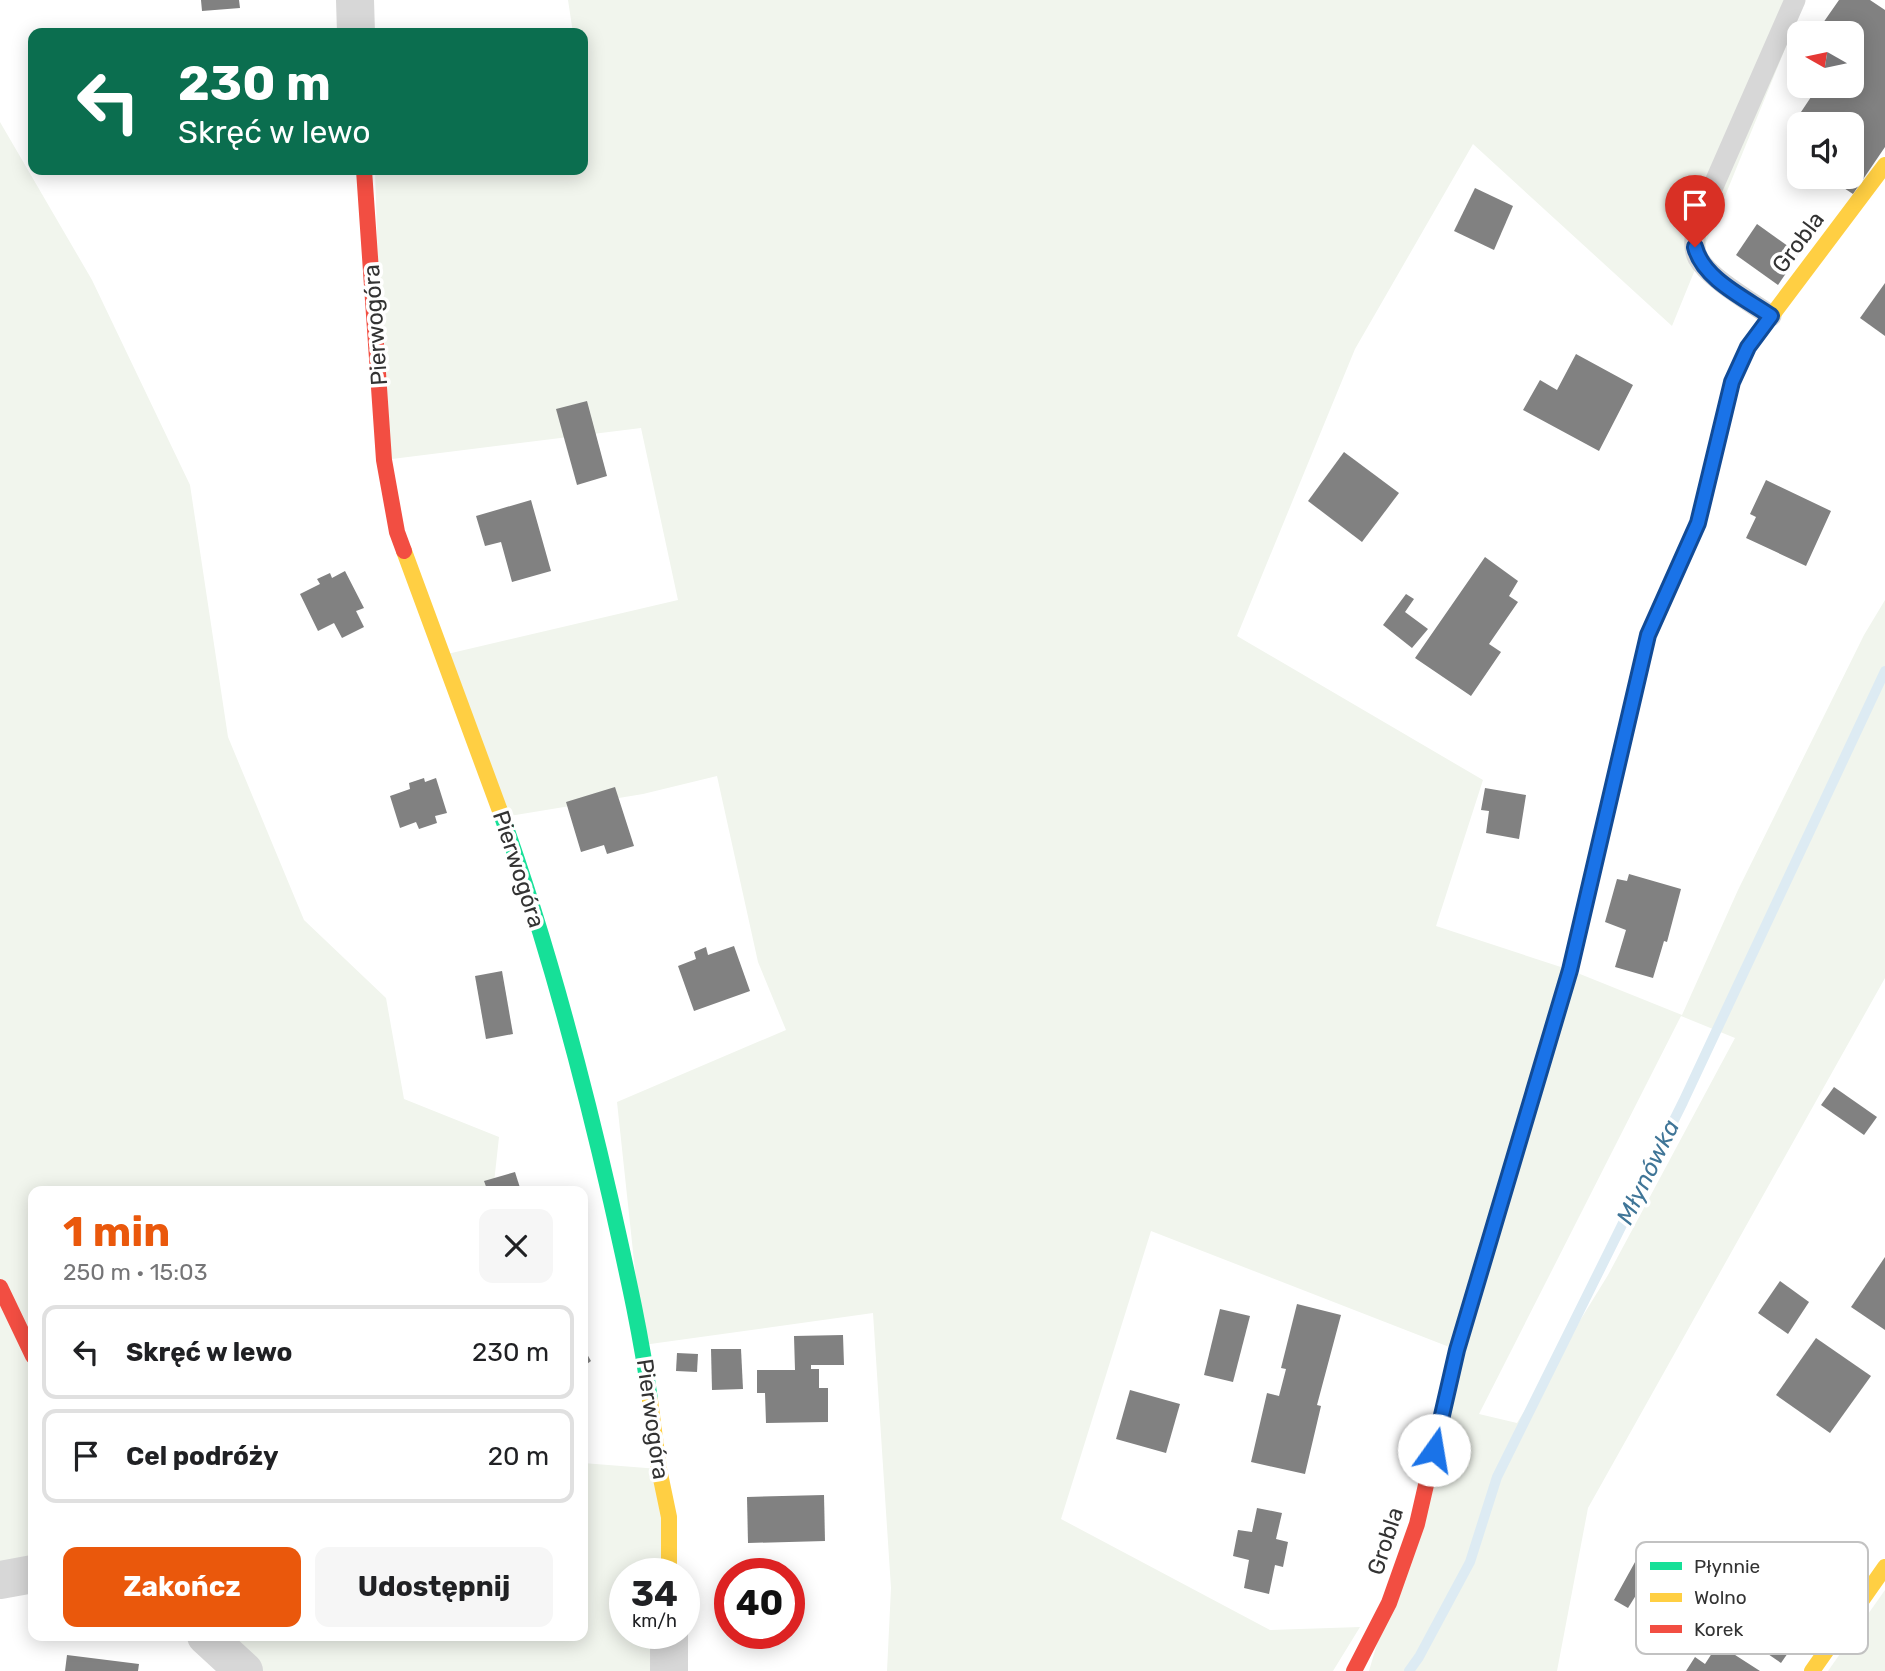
<!DOCTYPE html>
<html lang="pl">
<meta charset="utf-8">
<style>
body{margin:0;font-family:Rubik,sans-serif;background:#f6f6f6;color:#202124;height:100vh;display:flex;flex-direction:column;font-size:26px;white-space:nowrap}
*{box-sizing:border-box;margin:0}
p{font-size:23px;color:#757577}
.icon{flex:none;width:38px;height:38px;fill:none;stroke:currentColor;stroke-width:2;stroke-linecap:round;stroke-linejoin:round}
.map{position:relative;flex:1;overflow:hidden}
.panel{position:absolute;left:28px;top:1186px;width:560px;height:455px;display:flex;flex-direction:column;background:#fff;border-radius:14px;box-shadow:0 4px 18px #0003}
.panel>*{flex:none}
.top-card{position:absolute;left:28px;top:28px;width:560px;height:147px;border-radius:14px;box-shadow:0 4px 18px #0003;background:#0b6e4f;color:#fff;overflow:hidden}
.needle{width:46px;rotate:279deg}
.controls{position:absolute;left:1787px;top:21px;display:grid;gap:14px}
.controls a{display:grid;place-items:center;width:77px;height:77px;border-radius:14px;background:#fff;box-shadow:0 4px 18px #0003;font-size:35px}
.speed{position:absolute;left:609px;top:1558px;display:flex;gap:14px;font-size:35px;font-weight:700;text-align:center}
.speed>*{display:grid;place-content:center;width:91px;height:91px;border-radius:50%;background:#fff;box-shadow:0 4px 18px #0003;line-height:1}
.speed small{font-size:18px;font-weight:400}
.speed .limit{border:10px solid #d22;background:#fff;color:#111}
.pin{position:absolute;display:grid;place-items:center;width:60px;height:60px;color:#fff;margin:-72px -30px;border-radius:50% 50% 50% 0;rotate:-45deg;box-shadow:0 0 7px #0007}
.pin .icon{rotate:45deg}
.me{position:absolute;width:77px;margin:-38px;rotate:13deg;stroke-linejoin:round;filter:drop-shadow(0 0 5px #0008)}
.turn{display:flex;align-items:center;gap:24px;height:147px;padding:0 35px;font-size:32px}
.turn .icon{width:91px;height:91px;stroke-width:2.5}
.turn b{display:block;font-size:49px;line-height:60px}
.round{display:grid;place-items:center;flex:none;width:74px;height:74px;border-radius:14px;background:#f6f6f6}
.head{display:flex;align-items:center;justify-content:space-between;height:119px;padding:0 35px}
h1{font-size:42px;font-weight:700;line-height:52px;color:#ea580c}
.action{display:flex;gap:14px;margin-top:auto;padding:14px 35px}
.action a{flex:1;height:80px;border-radius:14px;background:#ea580c;color:#fff;font-size:28px;font-weight:700;line-height:80px;text-align:center}
.action a+a{background:#f6f6f6;color:#202124}
ul{padding:0;list-style:none}
li{display:flex;align-items:center;gap:21px;height:94px;margin:0 14px 10px;padding:0 21px;border:4px solid #e0e0e0;border-radius:14px}
li div{flex:1}
li b{display:block;font-size:26px}
li em{font-style:normal}
.map>svg:first-child{display:block}
.green{fill:#f1f5ed;fill-rule:evenodd}
.lines{fill:none;stroke-linecap:round;stroke-linejoin:round}
.stream{stroke:#ddebf3;stroke-width:10}
.building{fill:#818181}
.lane{stroke:#d7d7d7;stroke-width:21}
.street{stroke:#d7d7d7;stroke-width:38}
.fast{stroke:#16e098;stroke-width:16}
.slow{stroke:#ffcf43;stroke-width:16}
.jam{stroke:#f24e42;stroke-width:16}
.route-casing{stroke:#114b97;stroke-width:18}
.route{stroke:#1a73e8;stroke-width:12}
.labels{text-anchor:middle;stroke-width:7;stroke-linejoin:round;paint-order:stroke}
.street-label{font-size:23px;fill:#333;stroke:#fff}
.water-label{font-size:24px;font-style:italic;fill:#3f7597;stroke:#fff}
.key{fill:#fff;stroke:#c2c2c2;stroke-width:2}
.key-label{font-size:19px;fill:#333}
</style>
<div class="map">
<svg width="1885" height="1671" viewBox="0 0 1885 1671">
<rect width="100%" height="100%" fill="#fff"/>
<g class="green">
<path d="M568,0h1237l-133,326 -199,-182 -118,205 -118,287 246,144 -47,146 134,44 -113,380 -306,-119 -90,288 209,111 90,-3 -27,44h-446l4,-83 -18,-275 -230,32 -26,-243 169,-72 -28,-68 -41,-186 -74,18 -140,23 -60,-162 235,-55 -37,-172 -257,32 -9,-290h208v-137h-10z"/>
<path d="M0,122l92,158 98,205 38,252 76,183 82,78 18,101 95,38 -6,55h-460v382l-33,6z"/>
<path d="M1885,600v378l-297,530 -31,163h-188l206,-699 107,43 56,-125 126,-255zM1681,1016l54,22 -127,237 -91,148 -38,-9z"/>
<path d="M583,1463l76,6 10,104h-44v60h44v38h-425l-38,-35h377z"/>
<path d="M1885,1590v81h-57z"/>
</g>
<g class="lines">
<path class="stream" d="M1409,1671l10,-14 51,-95 27,-85 186,-375 202,-431"/>
</g>
<g class="building">
<path d="M201,0h38l1,8 -38,3z"/>
<path d="M1839,0h31l15,10v137l-32,47 -26,-17h25v-53h-47l-8,-6 18,-27 -7,-5h44v-53h-36z"/>
<path d="M1799,58v22l-10,-7z"/>
<path d="M1799,132v26l-12,-8z"/>
<path d="M1475,188l38,18 -19,44 -40,-19z"/>
<path d="M1757,224l42,30 -21,31 -42,-30z"/>
<path d="M1885,283v53l-25,-18z"/>
<path d="M1576,354l57,31 -34,66 -76,-41 17,-30 17,10z"/>
<path d="M587,401l20,75 -30,9 -21,-76z"/>
<path d="M1344,452l55,41 -37,49 -54,-41z"/>
<path d="M1766,480l65,31 -25,55 -60,-28 10,-21 -6,-3z"/>
<path d="M531,500l20,71 -39,11 -11,-40 -16,4 -9,-30z"/>
<path d="M1485,557l33,24 -9,15 9,6 -29,42 12,8 -30,44 -56,-38z"/>
<path d="M345,571l19,37 -8,3 8,16 -22,11 -8,-15 -16,8 -18,-37 20,-10 -3,-5 13,-6 2,5z"/>
<path d="M1406,594l8,5 -9,13 23,17 -16,19 -29,-23z"/>
<path d="M424,778l1,4 11,-4 11,35 -12,3 2,7 -18,6 -3,-7 -16,6 -10,-32 20,-7 -1,-6z"/>
<path d="M615,787l19,59 -27,8 -3,-9 -23,7 -15,-50z"/>
<path d="M1485,788l41,7 -7,44 -33,-6 3,-22 -8,-1z"/>
<path d="M1629,874l52,15 -14,53 -3,-1 -11,37 -38,-11 11,-37 -21,-8 12,-43 10,2z"/>
<path d="M734,946l16,45 -56,20 -16,-45 18,-7 -2,-7 12,-5 2,8z"/>
<path d="M502,971l11,63 -27,5 -11,-63z"/>
<path d="M1834,1087l43,30 -13,18 -43,-30z"/>
<path d="M515,1172l6,19 -33,1 -4,-11z"/>
<path d="M1885,1257v73l-34,-23z"/>
<path d="M1780,1281l29,21 -21,32 -30,-21z"/>
<path d="M1297,1304l44,11 -24,90 4,1 -16,68 -54,-12 16,-69 12,3 7,-27 -5,-1z"/>
<path d="M1220,1309l30,7 -17,66 -29,-7z"/>
<path d="M843,1335l1,30h-33v4h8v19h9v34l-62,1 -1,-30h-8v-23h38l-1,-34z"/>
<path d="M1816,1338l55,38 -41,57 -54,-38z"/>
<path d="M583,1347l8,14 -8,6z"/>
<path d="M711,1349h30l2,40 -31,1z"/>
<path d="M677,1353l21,1 -1,18 -21,-1z"/>
<path d="M1130,1390l50,14 -14,49 -50,-14z"/>
<path d="M824,1495l1,46 -77,2 -1,-46z"/>
<path d="M1257,1508l25,5 -6,26 12,3 -5,25 -8,-2 -6,29 -25,-6 5,-28 -16,-4 5,-26 14,2z"/>
<path d="M1645,1544l33,19 -22,40 -18,-11 -10,16 -14,-8z"/>
<path d="M1784,1549l51,36 -54,78 -51,-35z"/>
<path d="M1718,1644l42,27h-74l9,-14 10,7z"/>
<path d="M67,1655l72,9 -1,7h-73z"/>
</g>
<g class="lines">
<path class="lane" d="M1771,316c-20,-14 -62,-38 -73,-58 -7,-13 -1,-31 3,-44l94,-214"/>
<g class="street">
<path d="M355,0l1,33"/>
<path d="M0,1580l33,-6"/>
<path d="M669,1633v38"/>
<path d="M206,1636l38,35"/>
</g>
<g class="fast">
<path d="M500,811c46,127 81,259 111,390 15,67 30,132 39,199"/>
<path d="M1571,967l77,-332 50,-112 25,-104"/>
</g>
<g class="slow">
<path d="M1723,419l9,-37 16,-35 137,-182"/>
<path d="M404,551l96,260"/>
<path d="M1483,1262l88,-295"/>
<path d="M650,1400l9,69 10,48v56"/>
<path d="M1812,1671l73,-104"/>
</g>
<g class="jam">
<path d="M364,170l20,290 13,72 7,19"/>
<path d="M0,1287l33,69"/>
<path d="M1354,1671l35,-68 28,-79 40,-174 26,-88"/>
</g>
</g>
<g class="lines">
<defs>
<path id="route" d="M1434,1450l23,-100 113,-380 78,-335 50,-112 34,-141 16,-35 23,-31c-26,-18 -68,-37 -76,-69"/>
</defs>
<use href="#route" class="route-casing"/>
<use href="#route" class="route"/>
</g>
<g class="labels">
<g class="street-label">
<text transform="translate(1798 242) rotate(-53)" y="8">Grobla</text>
<text transform="translate(375 325) rotate(-94)" y="8">Pierwogóra</text>
<text transform="translate(519 869) rotate(72)" y="8">Pierwogóra</text>
<text transform="translate(653 1419) rotate(82)" y="8">Pierwogóra</text>
<text transform="translate(1385 1541) rotate(-72)" y="8">Grobla</text>
</g>
<g class="water-label">
<text transform="translate(1648 1172) rotate(-64)" y="8">Młynówka</text>
</g>
</g>
<rect x="1636" y="1542" width="232" height="112" rx="10" class="key"/>
<rect x="1650" y="1562" width="32" height="8" fill="#16e098"/>
<rect x="1650" y="1593" width="32" height="9" fill="#ffcf43"/>
<rect x="1650" y="1625" width="32" height="8" fill="#f24e42"/>
<g class="key-label">
<text x="1694" y="1573">Płynnie</text>
<text x="1694" y="1604">Wolno</text>
<text x="1694" y="1636">Korek</text>
</g>
</svg>
<div class="controls">
<a><svg class="needle" viewBox="-14 -14 28 28"><path d="M0-13l5 13h-10z" fill="#e53935"/><path d="M0 13l5-13h-10z" fill="#757577"/></svg></a>
<a><svg class="icon" aria-label="sound" viewBox="0 0 24 24"><path d="M4 9h4l5-4v14l-5-4H4zM17 9q2 3 0 6"/></svg></a>
</div>
<div class="speed"><div>34<small>km/h</small></div><div class="limit">40</div></div>
<div class="pin" style="left:1695px;top:247px;background:#d93025"><svg class="icon" aria-label="arrive" viewBox="0 0 24 24"><path d="M6 21V4h12l-3 4 3 4H6"/></svg></div>
<svg class="me" style="left:1434px;top:1450px" viewBox="-20 -20 40 40"><circle r="19" fill="#fff"/><path d="M0-13L10 11 0 6-10 11z" fill="#1a73e8"/></svg>
<div class="top-card">
<div class="turn"><svg class="icon" aria-label="left" viewBox="0 0 24 24"><path d="M17 20v-9H6M10 6l-5 5 5 5"/></svg><div><b>230 m</b>Skręć w lewo</div></div>
</div>
<section class="panel">
<div class="head"><div><h1>1 min</h1><p>250 m · 15:03</p></div><a class="round"><svg class="icon" aria-label="close" viewBox="0 0 24 24"><path d="M6 6l12 12M18 6L6 18"/></svg></a></div>
<ul>
<li><svg class="icon" aria-label="left" viewBox="0 0 24 24"><path d="M17 20v-9H6M10 6l-5 5 5 5"/></svg><div><b>Skręć w lewo</b></div><em>230 m</em></li>
<li><svg class="icon" aria-label="arrive" viewBox="0 0 24 24"><path d="M6 21V4h12l-3 4 3 4H6"/></svg><div><b>Cel podróży</b></div><em>20 m</em></li>
</ul>
<div class="action"><a>Zakończ</a><a>Udostępnij</a></div>
</section>
</div>
